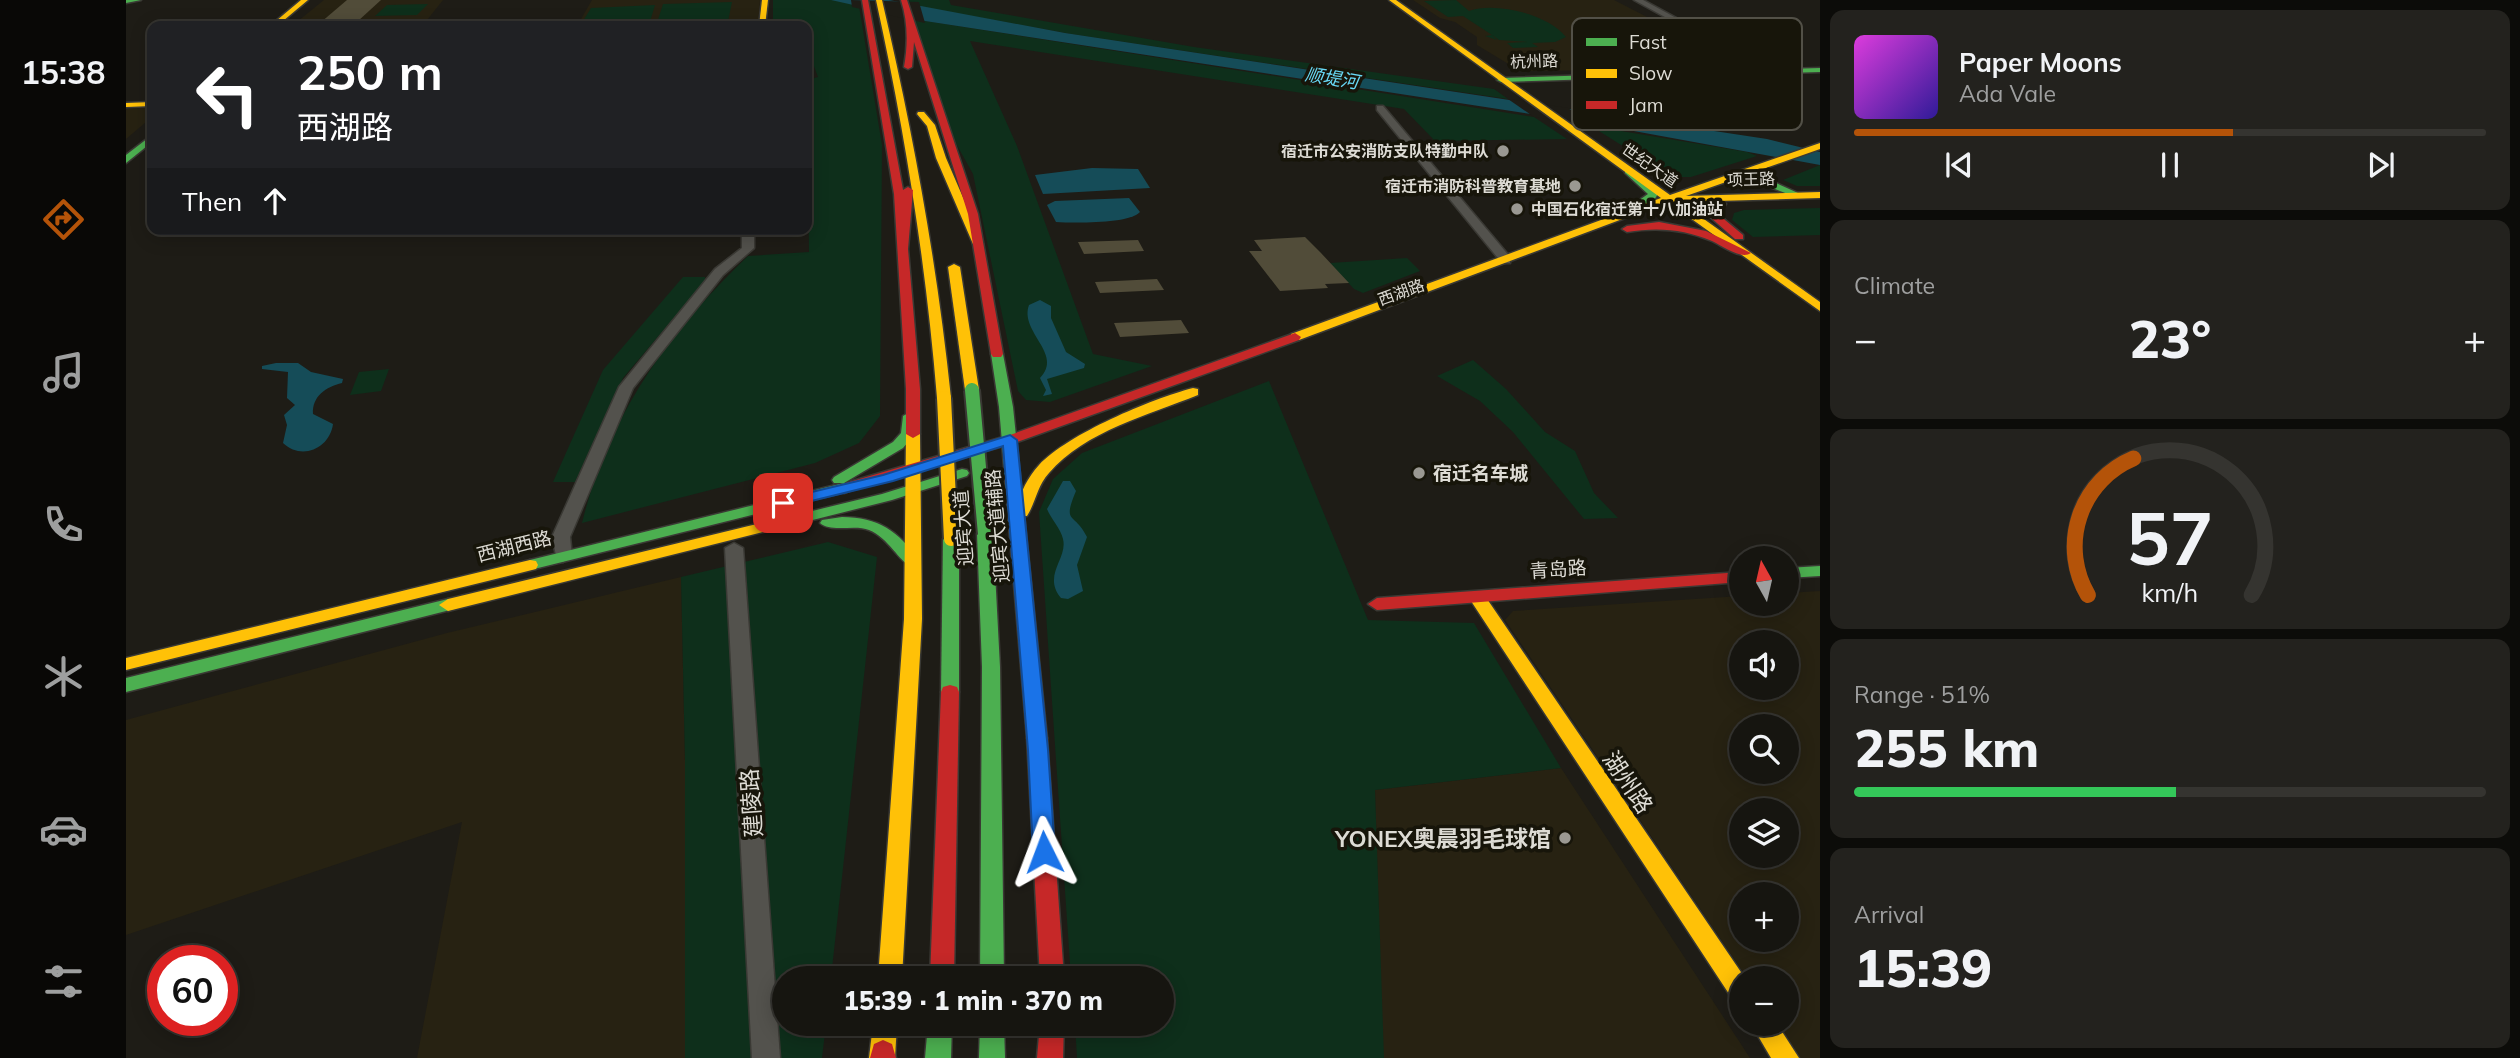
<!DOCTYPE html>
<meta charset="utf-8">
<style>
:root{--surface:#161510;--page:#23221e;--text:#f1f3f6;--muted:#9e9f9f;--line:#353430;--accent:#b45309}
body{margin:0;font-family:Mulish,"Noto Sans SC",sans-serif;background:var(--page);color:var(--text);height:100vh;display:flex;flex-direction:column;font-size:26px;white-space:nowrap}
*{box-sizing:border-box;margin:0}
p{font-size:23px;color:var(--muted)}
.icon{flex:none;width:38px;height:38px;fill:none;stroke:currentColor;stroke-width:2;stroke-linecap:round;stroke-linejoin:round}
.map{position:relative;flex:1;overflow:hidden}
.drawer{display:flex;flex-direction:column;gap:10px;padding:10px;background:#0c0c09;width:700px}
.drawer>*{flex:none}
.banner{position:absolute;left:21px;top:21px;width:665px;height:214px;border-radius:14px;box-shadow:0 4px 18px #0003,0 0 0 2px var(--line);background:#202124;color:#fff;overflow:hidden}
.needle{width:46px;rotate:352deg}
.fabs{position:absolute;left:1603px;top:546px;display:grid;gap:14px}
.fabs a{display:grid;place-items:center;width:70px;height:70px;border-radius:50%;background:var(--surface);box-shadow:0 4px 18px #0003,0 0 0 2px var(--line);font-size:35px}
.speed{position:absolute;left:21px;top:945px;display:flex;gap:14px;font-size:35px;font-weight:700;text-align:center}
.speed>*{display:grid;place-content:center;width:91px;height:91px;border-radius:50%;background:var(--surface);box-shadow:0 4px 18px #0003,0 0 0 2px var(--line);line-height:1}
.speed .limit{border:10px solid #d22;background:#fff;color:#111}
.pin{position:absolute;display:grid;place-items:center;width:60px;height:60px;color:#fff;margin:-30px;border-radius:14px;box-shadow:0 4px 10px #0006}
.me{position:absolute;width:77px;margin:-38px;rotate:357deg;stroke-linejoin:round;filter:drop-shadow(0 0 5px #0008)}
.turn{display:flex;align-items:center;gap:24px;height:147px;padding:0 35px;font-size:32px}
.turn .icon{width:91px;height:91px;stroke-width:2.5}
.turn b{display:block;font-size:49px;line-height:60px}
.then{display:flex;align-items:center;height:66px;padding:0 35px;background:#0003;gap:14px;font-size:26px}
.big{font-size:52px;font-weight:800;line-height:1.1}
.drawer .widget{flex:1;display:flex;flex-direction:column;justify-content:center;gap:10px;min-width:0;padding:0 24px;border-radius:14px;background:var(--page)}
.drawer .dial{align-items:center;gap:0}
.dial svg{height:182px;overflow:visible;fill:none;stroke:var(--line);stroke-width:7;stroke-linecap:round;text-anchor:middle}
.dial text{fill:var(--text);stroke:none}
.song{display:flex;align-items:center;gap:21px}
.cover{width:84px;height:84px;border-radius:10px;background:linear-gradient(135deg,hsl(300 70% 55%),hsl(250 70% 35%))}
.played{height:7px;border-radius:4px;background:linear-gradient(90deg,var(--accent) 60%,var(--line) 60%)}
.keys{display:flex;justify-content:space-around;direction:ltr}
.heat{display:flex;justify-content:space-between;align-items:center;font-size:38px;direction:ltr}
.charge{height:10px;border-radius:5px;background:linear-gradient(90deg,#34c759 51%,var(--line) 0)}
.trip{position:absolute;left:646px;top:966px;width:402px;height:70px;border-radius:35px;background:var(--surface);box-shadow:0 4px 18px #0003,0 0 0 2px var(--line);font-weight:800;line-height:70px;text-align:center}
main{display:flex;flex:1;min-height:0}
.tabs{display:flex;flex-direction:column;width:126px;justify-content:space-around;align-items:center;background:#090806;color:var(--muted)}
.tabs .icon{width:49px;height:49px}
.tabs .active{color:var(--accent)}
.tabs b{font-size:32px;color:var(--text)}
.map>svg:first-child{display:block}
.built{fill:#272212;fill-rule:evenodd}
.green{fill:#0e2f1b}
.water{fill:#154c58}
.pier{fill:#1e1c16}
.building{fill:#514c39}
.lines{fill:none;stroke-linecap:round;stroke-linejoin:round}
.street-casing{stroke:#3a3934;stroke-width:3}
.fast-casing{stroke:#3a3934;stroke-width:3}
.slow-casing{stroke:#3a3934;stroke-width:3}
.jam-casing{stroke:#3a3934;stroke-width:3}
.street{fill:#53524d;fill-rule:evenodd}
.fast{fill:#4caf50;fill-rule:evenodd}
.slow{fill:#ffc107;fill-rule:evenodd}
.jam{fill:#c62828;fill-rule:evenodd}
.fast-bridge-casing{stroke:#3a3934;stroke-width:18;stroke-linecap:butt}
.slow-bridge-casing{stroke:#3a3934;stroke-width:18;stroke-linecap:butt}
.fast-bridge{stroke:#4caf50;stroke-width:14}
.slow-bridge{stroke:#ffc107;stroke-width:14}
.route{fill:#1a73e8;stroke:#114b97;stroke-width:2}
.poi-dot{fill:#9a9892;stroke:#17150a;stroke-width:2.5}
.labels{text-anchor:middle;dominant-baseline:central;stroke-width:7;stroke-linejoin:round;paint-order:stroke}
.far-street-label{font-size:16px;fill:#dddbd4;stroke:#17150a}
.far-poi-label{font-size:16px;font-weight:bold;fill:#dddbd4;stroke:#17150a;text-anchor:end}
.far-water-label{font-size:18px;font-style:italic;fill:#68d8f5;stroke:#17150a}
.poi-label{font-size:19px;font-weight:bold;fill:#dddbd4;stroke:#17150a;text-anchor:start}
.street-label{font-size:19px;fill:#dddbd4;stroke:#17150a}
.near-street-label{font-size:23px;fill:#dddbd4;stroke:#17150a}
.near-poi-label{font-size:23px;font-weight:bold;fill:#dddbd4;stroke:#17150a;text-anchor:end}
.key{fill:#17150a;stroke:#525047;stroke-width:2}
.key-label{font-size:19px;fill:#dddbd4}
</style>
<main>
<nav class="tabs">
<b>15:38</b>
<svg class="icon active" aria-label="directions" viewBox="0 0 24 24"><path d="M12 3l9 9-9 9-9-9zM9 14v-3h6M13 9l2 2-2 2"/></svg>
<svg class="icon" aria-label="music" viewBox="0 0 24 24"><path d="M9 18V5l10-2v13"/><circle cx="6" cy="18" r="3"/><circle cx="16" cy="16" r="3"/></svg>
<svg class="icon" aria-label="phone" viewBox="0 0 24 24"><path d="M5 4h4l2 5-3 2q2 4 5 5l2-3 5 2v4C11 20 4 13 5 4z"/></svg>
<svg class="icon" aria-label="climate" viewBox="0 0 24 24"><path d="M12 3v18M4 7l16 10M4 17L20 7"/></svg>
<svg class="icon" aria-label="car" viewBox="0 0 24 24"><path d="M5 17H2v-5l4-1 3-4h7l3 4 3 1v5h-3M9 17h6M6 11h13"/><circle cx="7" cy="17" r="2"/><circle cx="17" cy="17" r="2"/></svg>
<svg class="icon" aria-label="filters" viewBox="0 0 24 24"><path d="M4 7h16M4 17h16"/><circle cx="9" cy="7" r="2"/><circle cx="15" cy="17" r="2"/></svg>
</nav>
<div class="map">
<svg width="1694" height="1058" viewBox="0 0 1694 1058">
<rect width="100%" height="100%" fill="#1e1c16"/>
<g class="built">
<path d="M198 0H317L297 25 166 26Z"/>
<path d="M466 0H634L632 26H451Z"/>
<path d="M1287 0H1488L1622 69 1394 71 1351 45V37L1329 22 1314 18Z"/>
<path d="M26 107V117L0 139V109Z"/>
<path d="M555 577 559 760V1058H291L336 822 0 935V720L321 633Z"/>
<path d="M1694 591V1058H1675L1652 1024H1661V978H1621L1379 620 1387 611 1615 596V604H1661V593ZM1615 642H1661V688H1615ZM1615 726H1661V772H1615ZM1615 810H1661V856H1615ZM1615 894H1661V940H1615Z"/>
<path d="M1435 768 1624 1058H1257L1249 790Z"/>
</g>
<g class="green">
<path d="M647 0H732L756 145 754 416 733 443 689 463 456 523C482 416 544 330 622 256L683 252 681 80 692 77 681 48V26H647Z"/>
<path d="M777 0H823L825 5 1068 47 1368 89 1382 99 945 34 779 4Z"/>
<path d="M1330 0 1343 11C1370 1 1423 15 1440 37L1429 42 1406 43 1412 47 1387 48 1381 43 1402 42 1373 40 1366 35 1371 40 1359 36 1366 35 1337 16 1322 17 1298 1Z"/>
<path d="M606 2 601 26H530L537 4Z"/>
<path d="M302 4 291 15 249 16 261 5Z"/>
<path d="M529 5 523 25 454 26 465 8Z"/>
<path d="M787 19 1408 117 1441 139 1309 141 1278 109 844 41 891 146 967 354 1026 366 924 402 900 400 892 391 847 174 813 113Z"/>
<path d="M1465 126 1621 152 1631 156 1565 177H1546Z"/>
<path d="M1694 165V186H1671L1657 180Z"/>
<path d="M1694 208V235L1627 237 1606 220 1608 213 1618 210Z"/>
<path d="M1281 258 1294 271 1237 293 1228 289 1204 263Z"/>
<path d="M557 277H579V281L497 378 449 482H427L477 370Z"/>
<path d="M1347 360 1380 389 1419 432 1449 451 1468 493 1492 518 1458 519 1387 432 1354 401 1311 376Z"/>
<path d="M263 369 255 391 224 395 233 372Z"/>
<path d="M1143 381 1242 620 1348 623 1435 768 1249 790 1258 1058H951L949 1024H1036V978H945L913 512 927 479 956 453Z"/>
<path d="M702 542 751 557 705 978H658V1024H700L696 1058H559V760L555 577Z"/>
</g>
<g class="water">
<path d="M705 0H763L939 33 1641 139 1694 152V165L1464 123 799 21Z"/>
<path d="M966 168 1012 169 1024 188 917 194 909 175Z"/>
<path d="M1003 198 1014 212C1003 224 948 223 930 222L921 205 929 201Z"/>
<path d="M914 300 925 306V318L940 352 959 364 958 368 921 379 926 394 917 396 920 390 914 378C938 354 893 332 903 305Z"/>
<path d="M150 363H172L185 372 217 379 216 383C200 387 186 396 187 414L207 424C204 448 176 461 157 443L161 425 158 415 169 405 161 398 162 372 136 369V366Z"/>
<path d="M937 481H944L950 491C936 525 948 511 961 537L951 565 957 591 942 599 935 598C916 575 942 559 937 539 935 529 925 519 921 509Z"/>
</g>
<g class="pier">
<path d="M725 0 793 2 799 23 726 7Z"/>
<path d="M1382 99 1442 108 1465 124 1408 117Z"/>
</g>
<g class="building">
<path d="M221 0H255L232 21 194 23Z"/>
<path d="M1179 237 1195 253 1223 283 1199 284 1202 288 1154 291 1123 251H1136L1128 240Z"/>
<path d="M1012 240 1018 251 958 254 952 242Z"/>
<path d="M1031 279 1038 290 974 293 969 282Z"/>
<path d="M1055 320 1063 333 994 337 988 323Z"/>
</g>
<g class="lines">
<g class="street-casing">
<g id="street">
<path d="M1508 0H1517L1648 71 1641 73Z"/>
<path d="M1251 106H1257L1384 257V263H1376L1251 110Z"/>
<path d="M616 229H628V248L597 275 507 388 444 537 446 556 437 562 431 560 426 537 493 387 589 269 616 248Z"/>
<path d="M608 543 617 548 654 1058H626L599 548Z"/>
</g>
</g>
<g class="fast-casing">
<g id="fast">
<path d="M0 0H15L0 3Z"/>
<path d="M1694 68V72L1375 82 1371 80 1375 78Z"/>
<path d="M26 135V142L0 163V155Z"/>
<path d="M1502 168 1532 194 1526 203 1506 213 1501 210 1502 208 1522 194 1499 173V169Z"/>
<path d="M1634 171 1650 183 1672 193 1667 196 1644 187 1629 174Z"/>
<path d="M871 350 877 354 887 407 921 738 918 743 911 745 904 743 901 738 873 407 865 354Z"/>
<path d="M784 412 791 416 789 434 777 448 718 483H708L706 480 708 477 767 442 775 433 777 416Z"/>
<path d="M836 469 841 470 843 473 841 476 766 500 647 530 639 525 641 522 756 494Z"/>
<path d="M718 483 726 488 723 491 404 570 396 565 404 560Z"/>
<path d="M716 517C752 517 773 531 793 561L785 566C774 563 762 537 743 530 729 524 705 533 694 523L696 520Z"/>
<path d="M859 529 867 534 874 667 878 978H854L856 667 851 534Z"/>
<path d="M825 534 833 539V692L831 697H817L815 692 817 539Z"/>
<path d="M1694 566V576L1661 578V568Z"/>
<path d="M322 599 331 605 328 609 0 692V678Z"/>
<path d="M802 1024H826L825 1058H799Z"/>
<path d="M854 1024H878L879 1058H853Z"/>
</g>
</g>
<g class="slow-casing">
<g id="slow">
<path d="M175 0H182L151 26H144Z"/>
<path d="M636 0H642L639 26H633Z"/>
<path d="M750 0H756C787 132 811 263 825 398L818 402 811 398C800 264 779 132 750 0Z"/>
<path d="M1263 0H1270L1544 195 1694 143V149L1560 196 1694 192V198L1554 202 1694 302V311L1542 202 1173 340H1165V334L1535 198Z"/>
<path d="M26 102V106L0 107V103Z"/>
<path d="M792 112H798L809 125 820 158 857 244 856 246 847 244 810 158 801 126 791 114Z"/>
<path d="M828 264 834 267 853 390 846 394 839 390 822 267Z"/>
<path d="M1067 388 1072 389V395C1023 415 959 431 923 473 911 486 910 502 901 516H891L888 513C894 495 900 479 913 465 942 434 1025 399 1067 388Z"/>
<path d="M787 430 794 434 796 619 776 978H752L778 619 780 434Z"/>
<path d="M647 520 655 525 653 528 322 611 313 605 322 599Z"/>
<path d="M404 560 410 561 412 565 410 569 0 670V658Z"/>
<path d="M1351 592 1357 593 1619 978H1615V1003L1607 1000 1345 601 1343 597 1345 593Z"/>
<path d="M747 1024H771L769 1058H743Z"/>
<path d="M1625 1024H1651L1673 1058H1645Z"/>
</g>
</g>
<g class="jam-casing">
<g id="jam">
<path d="M736 0H742L777 190 782 187 787 190 782 249 794 389V434L787 438 780 434V389L768 194Z"/>
<path d="M775 0H781L852 214 877 354 875 357H867L865 354 842 214 788 42 786 67 782 69 778 67C782 45 782 22 775 0Z"/>
<path d="M1591 202 1600 204 1593 215 1617 235V239H1609L1583 216V211Z"/>
<path d="M1533 222 1580 231 1625 253C1615 260 1597 246 1586 241 1558 229 1531 227 1501 232L1496 229 1501 226Z"/>
<path d="M1169 333 1175 337 1173 340 894 441 723 491 718 493 710 488 713 485 884 435Z"/>
<path d="M1615 572V582L1251 610 1242 604 1251 598Z"/>
<path d="M824 685 831 687 833 692 828 978H804L815 692 817 687Z"/>
<path d="M911 731 918 733 921 738 938 978H914L901 738 904 733Z"/>
<path d="M914 1024H938L937 1058H911Z"/>
<path d="M757 1040 766 1044 770 1058H744L748 1044Z"/>
</g>
</g>
<use href="#street" class="street"/>
<use href="#fast" class="fast"/>
<use href="#slow" class="slow"/>
<use href="#jam" class="jam"/>
<g class="fast-bridge-casing">
<path id="fast-bridge" d="M846 390 859 534"/>
</g>
<g class="slow-bridge-casing">
<path id="slow-bridge" d="M818 398 825 539"/>
</g>
<use href="#fast-bridge" class="fast-bridge"/>
<use href="#slow-bridge" class="slow-bridge"/>
</g>
<path class="route" d="M884 435 891 440 922 750 929 852 926 858 918 861 911 858 907 852 902 750 877 446 767 481 657 508 650 503 652 500 757 475Z"/>
<g class="poi-dot">
<circle cx="1377" cy="151" r="7"/>
<circle cx="1449" cy="186" r="7"/>
<circle cx="1391" cy="209" r="7"/>
<circle cx="1293" cy="473" r="7"/>
<circle cx="1439" cy="838" r="7"/>
</g>
<g class="labels">
<g class="far-street-label">
<text transform="translate(1408 61) rotate(-2)">杭州路</text>
<text transform="translate(1524 165) rotate(35)">世纪大道</text>
<text transform="translate(1625 179) rotate(-2)">项王路</text>
<text transform="translate(1275 292) rotate(-20)">西湖路</text>
</g>
<g class="far-poi-label">
<text x="1363" y="151">宿迁市公安消防支队特勤中队</text>
<text x="1435" y="186">宿迁市消防科普教育基地</text>
<text x="1405" y="209" text-anchor="start">中国石化宿迁第十八加油站</text>
</g>
<g class="far-water-label">
<text transform="translate(1206 78) rotate(9)">顺堤河</text>
</g>
<g class="poi-label">
<text x="1307" y="473">宿迁名车城</text>
</g>
<g class="street-label">
<text transform="translate(871 526) rotate(-95)">迎宾大道辅路</text>
<text transform="translate(837 528) rotate(-94)">迎宾大道</text>
<text transform="translate(388 546) rotate(-14)">西湖西路</text>
<text transform="translate(1432 569) rotate(-4)">青岛路</text>
</g>
<g class="near-street-label">
<text transform="translate(1502 782) rotate(56)">湖州路</text>
<text transform="translate(625 803) rotate(-94)">建陵路</text>
</g>
<g class="near-poi-label">
<text x="1425" y="838">YONEX奥晨羽毛球馆</text>
</g>
</g>
<rect x="1446" y="18" width="230" height="112" rx="10" class="key"/>
<rect x="1460" y="38" width="31" height="8" fill="#4caf50"/>
<rect x="1460" y="69" width="31" height="9" fill="#ffc107"/>
<rect x="1460" y="101" width="31" height="8" fill="#c62828"/>
<g class="key-label">
<text x="1503" y="49">Fast</text>
<text x="1503" y="80">Slow</text>
<text x="1503" y="112">Jam</text>
</g>
</svg>
<div class="fabs">
<a><svg class="needle" viewBox="-14 -14 28 28"><path d="M0-13l5 13h-10z" fill="#e53935"/><path d="M0 13l5-13h-10z" fill="#9e9f9f"/></svg></a>
<a><svg class="icon" aria-label="sound" viewBox="0 0 24 24"><path d="M4 9h4l5-4v14l-5-4H4zM17 9q2 3 0 6"/></svg></a>
<a><svg class="icon" aria-label="search" viewBox="0 0 24 24"><circle cx="10" cy="10" r="6"/><path d="M15 15l6 6"/></svg></a>
<a><svg class="icon" aria-label="layers" viewBox="0 0 24 24"><path d="M12 4l9 5-9 5-9-5zM3 14l9 5 9-5"/></svg></a>
<a>+</a>
<a>−</a>
</div>
<div class="speed"><div class="limit">60</div></div>
<div class="pin" style="left:657px;top:503px;background:#d93025"><svg class="icon" aria-label="arrive" viewBox="0 0 24 24"><path d="M6 21V4h12l-3 4 3 4H6"/></svg></div>
<svg class="me" style="left:918px;top:852px" viewBox="-20 -20 40 40"><path d="M0-17L14 15 0 8-14 15z" fill="#1a73e8" stroke="#fff" stroke-width="4"/></svg>
<div class="trip">15:39 · 1 min · 370 m</div>
<div class="banner">
<div class="turn"><svg class="icon" aria-label="left" viewBox="0 0 24 24"><path d="M17 20v-9H6M10 6l-5 5 5 5"/></svg><div><b>250 m</b>西湖路</div></div>
<div class="then">Then<svg class="icon" aria-label="ahead" viewBox="0 0 24 24"><path d="M12 20V5M6 11l6-6 6 6"/></svg></div>
</div>
</div>
<section class="drawer">
<div class="widget">
<div class="song"><i class="cover"></i><div><b>Paper Moons</b><p>Ada Vale</p></div></div>
<div class="played"></div>
<div class="keys"><svg class="icon" aria-label="previous" viewBox="0 0 24 24"><path d="M18 5L8 12l10 7zM5 5v14"/></svg><svg class="icon" aria-label="pause" viewBox="0 0 24 24"><path d="M8 5v14M16 5v14"/></svg><svg class="icon" aria-label="next" viewBox="0 0 24 24"><path d="M6 5l10 7-10 7zM19 5v14"/></svg></div>
</div>
<div class="widget"><p>Climate</p>
<div class="heat"><a>−</a><b class="big">23°</b><a>+</a></div>
</div>
<div class="widget dial"><svg viewBox="0 0 100 80">
<path d="M14 69A42 42 0 1 1 86 69"/>
<path d="M14 69A42 42 0 0 1 34 9" stroke="#b45309"/>
<text x="50" y="56" font-size="32" font-weight="700">57</text>
<text x="50" y="72" font-size="11">km/h</text>
</svg></div>
<div class="widget"><p>Range · 51%</p><b class="big">255 km</b><div class="charge"></div></div>
<div class="widget"><p>Arrival</p><b class="big">15:39</b></div>
</section>
</main>
